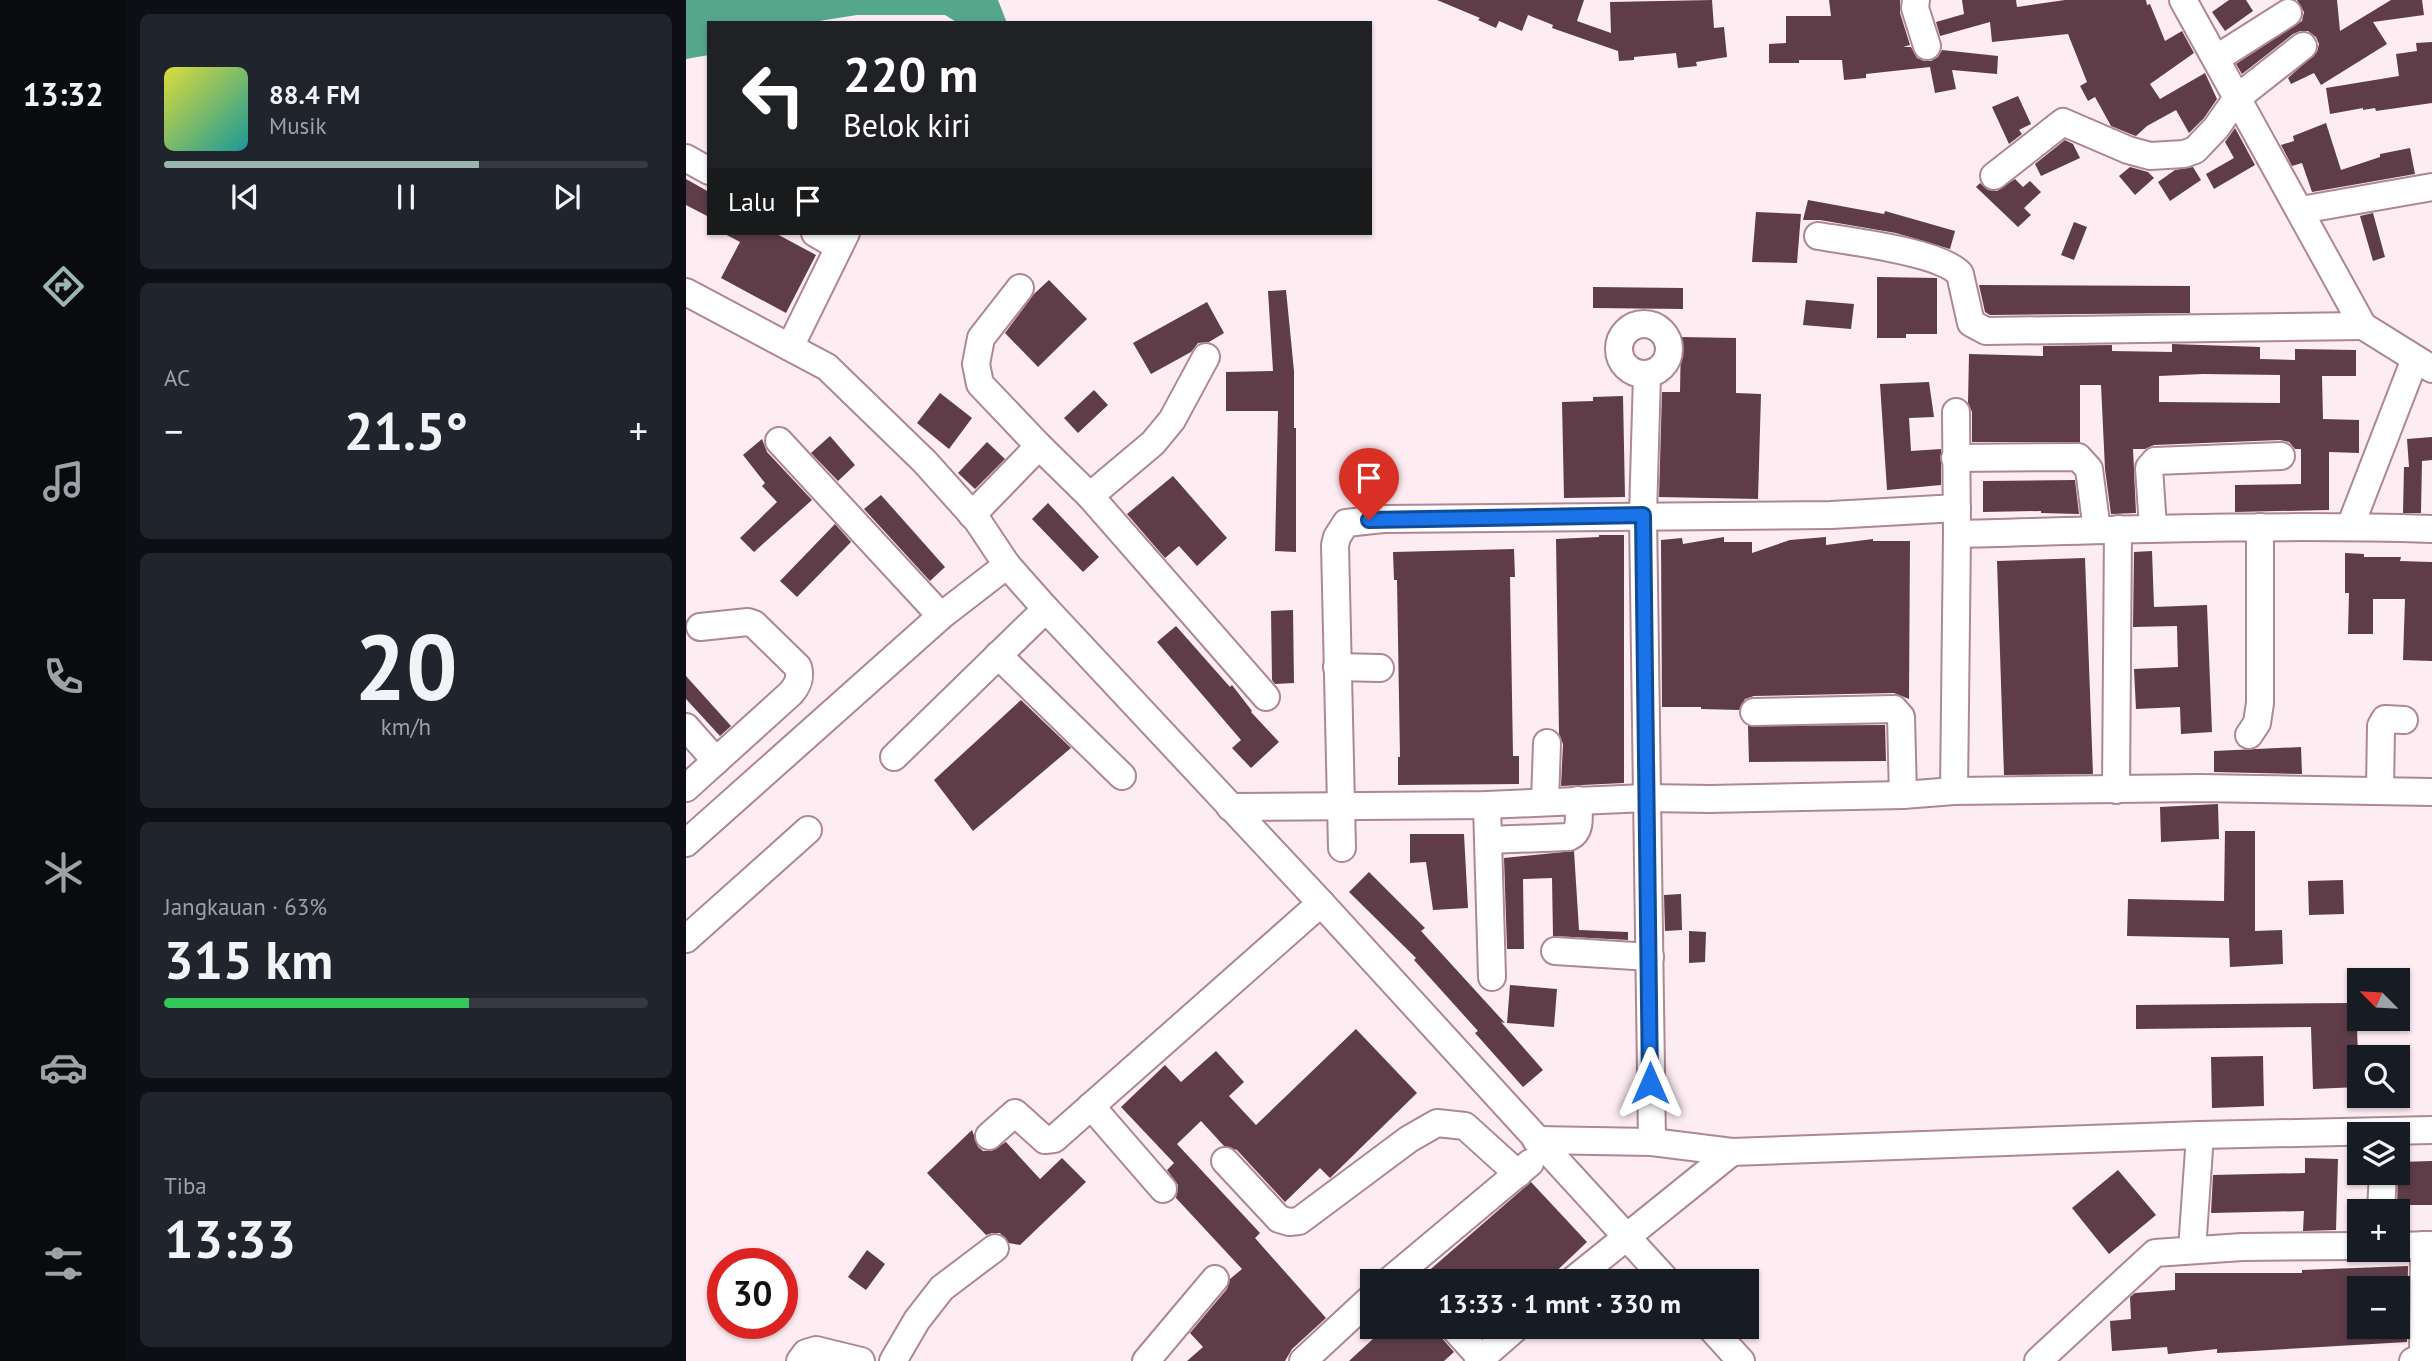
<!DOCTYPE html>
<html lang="id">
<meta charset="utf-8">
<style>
:root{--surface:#171b24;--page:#20242c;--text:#f1f3f6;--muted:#9ea1a6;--line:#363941;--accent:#9ab7af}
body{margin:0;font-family:"PT Sans",sans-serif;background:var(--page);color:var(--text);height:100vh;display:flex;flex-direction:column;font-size:26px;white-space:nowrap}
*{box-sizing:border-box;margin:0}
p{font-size:23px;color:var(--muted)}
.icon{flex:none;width:38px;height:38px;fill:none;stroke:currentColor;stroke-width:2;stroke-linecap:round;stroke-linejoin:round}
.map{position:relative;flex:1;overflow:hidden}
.panel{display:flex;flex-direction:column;gap:14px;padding:14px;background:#0d0f14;width:560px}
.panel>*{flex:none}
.top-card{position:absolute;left:21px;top:21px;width:665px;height:214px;border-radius:0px;box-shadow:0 2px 5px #0004;background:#202124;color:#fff;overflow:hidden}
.needle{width:46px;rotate:294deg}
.buttons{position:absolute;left:1661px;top:968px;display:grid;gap:14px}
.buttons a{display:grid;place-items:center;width:63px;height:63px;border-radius:0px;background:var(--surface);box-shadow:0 2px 5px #0004;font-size:35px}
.speed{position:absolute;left:21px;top:1248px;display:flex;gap:14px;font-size:35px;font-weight:700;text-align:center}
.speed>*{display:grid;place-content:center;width:91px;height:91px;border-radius:50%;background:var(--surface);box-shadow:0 2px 5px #0004;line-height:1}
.speed .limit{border:10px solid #d22;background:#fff;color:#111}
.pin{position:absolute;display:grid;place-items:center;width:60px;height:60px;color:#fff;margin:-72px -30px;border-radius:50% 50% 50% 0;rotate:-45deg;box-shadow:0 0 7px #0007}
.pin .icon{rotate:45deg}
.me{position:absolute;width:77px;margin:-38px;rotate:0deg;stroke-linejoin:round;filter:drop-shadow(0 0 5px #0008)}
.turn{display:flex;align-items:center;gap:24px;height:147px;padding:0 21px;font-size:32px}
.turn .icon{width:91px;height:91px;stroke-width:2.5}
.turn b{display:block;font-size:49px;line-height:60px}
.then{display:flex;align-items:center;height:66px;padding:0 21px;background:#0003;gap:14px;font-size:26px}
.big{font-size:52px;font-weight:800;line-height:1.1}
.panel .card{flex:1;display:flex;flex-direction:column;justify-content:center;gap:10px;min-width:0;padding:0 24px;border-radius:10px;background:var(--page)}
.panel .dial{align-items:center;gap:0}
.dial b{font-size:91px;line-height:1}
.song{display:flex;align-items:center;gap:21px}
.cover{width:84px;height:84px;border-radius:10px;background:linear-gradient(135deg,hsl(60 70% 55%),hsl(180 70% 35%))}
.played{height:7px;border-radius:4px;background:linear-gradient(90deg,var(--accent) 65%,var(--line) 65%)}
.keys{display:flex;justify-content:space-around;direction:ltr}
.heat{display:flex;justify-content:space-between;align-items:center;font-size:38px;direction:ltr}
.charge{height:10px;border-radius:5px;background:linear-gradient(90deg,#34c759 63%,var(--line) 0)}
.trip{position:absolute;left:674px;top:1269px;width:399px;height:70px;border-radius:0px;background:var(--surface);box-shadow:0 2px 5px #0004;font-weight:800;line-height:70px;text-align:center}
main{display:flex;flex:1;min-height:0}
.tab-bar{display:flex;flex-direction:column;width:126px;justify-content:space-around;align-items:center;background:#090b0e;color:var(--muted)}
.tab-bar .icon{width:49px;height:49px}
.tab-bar .on{color:var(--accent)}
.tab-bar b{font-size:32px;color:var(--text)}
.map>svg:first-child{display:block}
.water{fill:#55a78c}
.building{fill:#5e3d48;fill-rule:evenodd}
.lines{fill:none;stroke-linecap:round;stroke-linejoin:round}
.minor-casing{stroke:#ad8793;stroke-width:30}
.minor{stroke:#fff;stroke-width:26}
.route-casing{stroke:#114b97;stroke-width:18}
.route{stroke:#1a73e8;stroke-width:12}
</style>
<main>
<nav class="tab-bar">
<b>13:32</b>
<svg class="icon on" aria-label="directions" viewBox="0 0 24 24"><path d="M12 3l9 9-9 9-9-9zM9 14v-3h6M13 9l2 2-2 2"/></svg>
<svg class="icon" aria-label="music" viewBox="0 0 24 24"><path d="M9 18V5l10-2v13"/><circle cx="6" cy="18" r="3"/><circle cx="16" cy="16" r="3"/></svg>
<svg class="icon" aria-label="phone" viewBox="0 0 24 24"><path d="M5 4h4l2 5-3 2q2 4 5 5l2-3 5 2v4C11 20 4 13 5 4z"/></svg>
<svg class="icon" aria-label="climate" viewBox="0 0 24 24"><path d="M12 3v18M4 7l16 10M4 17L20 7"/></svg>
<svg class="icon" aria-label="car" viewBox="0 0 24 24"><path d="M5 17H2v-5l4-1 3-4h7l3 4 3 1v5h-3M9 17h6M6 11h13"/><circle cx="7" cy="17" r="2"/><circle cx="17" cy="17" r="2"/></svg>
<svg class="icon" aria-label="filters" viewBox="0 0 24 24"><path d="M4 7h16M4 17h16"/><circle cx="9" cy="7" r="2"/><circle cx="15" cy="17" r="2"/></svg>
</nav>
<section class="panel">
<div class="card">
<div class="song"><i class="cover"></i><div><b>88.4 FM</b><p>Musik</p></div></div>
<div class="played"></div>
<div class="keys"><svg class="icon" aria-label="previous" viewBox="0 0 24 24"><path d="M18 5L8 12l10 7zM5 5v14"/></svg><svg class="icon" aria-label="pause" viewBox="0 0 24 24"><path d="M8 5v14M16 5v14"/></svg><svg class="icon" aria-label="next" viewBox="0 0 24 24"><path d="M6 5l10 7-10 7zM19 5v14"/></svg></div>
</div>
<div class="card"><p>AC</p>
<div class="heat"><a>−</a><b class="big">21.5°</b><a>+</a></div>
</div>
<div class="card dial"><b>20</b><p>km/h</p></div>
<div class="card"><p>Jangkauan · 63%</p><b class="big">315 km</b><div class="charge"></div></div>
<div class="card"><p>Tiba</p><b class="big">13:33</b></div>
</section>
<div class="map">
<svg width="1746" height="1361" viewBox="0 0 1746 1361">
<rect width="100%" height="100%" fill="#fdecf1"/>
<path class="water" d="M0 0H312L321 23H272L259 15H171L120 23H23V55L0 59Z"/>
<g class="building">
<path d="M751 0H898L891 21 925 33 924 2 1026 0 1028 28 1038 27 1041 57 1010 62 1011 66 992 68 990 53 948 57V60L933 61 932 51 866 28 867 25 842 15 836 31 813 21 810 28 792 20 794 18Z"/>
<path d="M1143 0H1214V13L1224 45 1217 47H1225L1231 58 1238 61H1245L1252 57 1256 50 1312 56 1311 74 1266 70 1270 89 1249 93 1244 67 1180 74V78L1158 80 1156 60H1113V63H1083V44L1100 43V16H1145Z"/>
<path d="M1276 0H1330L1331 7 1379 0H1460L1461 5 1464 4 1479 41 1496 31 1508 53 1464 84 1474 99 1519 73 1531 99 1518 118 1503 133 1490 110 1461 126 1450 136 1447 135 1425 126 1409 97 1402 101 1394 86 1401 82 1382 34 1306 42 1304 22 1254 36 1250 22 1278 14Z"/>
<path d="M1543 0H1560L1567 11 1539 31 1526 12Z"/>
<path d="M1611 0H1651L1654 31 1705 0H1736L1738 15 1687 22 1701 44 1635 85 1628 73 1605 84 1602 78 1631 52 1633 44 1630 37 1622 31H1614L1607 34 1556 74 1550 64 1616 21 1618 12Z"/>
<path d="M1746 42V103L1690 111 1689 108 1677 110V108L1644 114 1640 88 1713 76 1710 54 1731 51 1730 43Z"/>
<path d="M1332 96 1345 124 1333 130 1336 134 1323 144 1306 107Z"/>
<path d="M1640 123 1655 170 1694 157V154L1724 148 1729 174 1626 192 1616 163 1606 166 1595 145 1608 141 1607 136Z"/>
<path d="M1549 128 1569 165 1528 189 1520 174 1548 158 1539 142Z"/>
<path d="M1379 140 1387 144 1394 158 1355 176 1349 164Z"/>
<path d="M1444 167 1462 172 1468 178 1449 195 1433 176Z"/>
<path d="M1507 167 1515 180 1484 201 1472 182 1489 170Z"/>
<path d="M0 179 23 192V217L0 205Z"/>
<path d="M1329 179 1337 187 1344 181 1355 192 1338 208 1345 215 1332 227 1290 187 1294 183 1302 190 1311 191Z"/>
<path d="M1122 200 1198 214 1199 211 1269 231 1264 249 1210 233 1134 220H1117Z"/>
<path d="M1070 212 1115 214 1111 263 1066 262Z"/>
<path d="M1687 213 1699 257 1687 261 1674 216Z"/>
<path d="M1388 222 1401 227 1388 260 1375 255Z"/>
<path d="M37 233H89L130 255 100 313 35 278 54 242Z"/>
<path d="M1191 277 1251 278V334H1220V338H1191Z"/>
<path d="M363 280 401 319 352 367 319 333 348 294Z"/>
<path d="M1293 285 1504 286V313L1304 315 1299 312Z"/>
<path d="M907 287 997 288V309L907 308Z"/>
<path d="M600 290 608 371V428H610V552L589 551 592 411H540V372L587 371 582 291Z"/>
<path d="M1120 300 1168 304 1165 329 1117 325Z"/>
<path d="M521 302 538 333 523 342 512 343 505 352 465 374 447 343Z"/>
<path d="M995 337 1050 338V393L1075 394 1072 499 973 497 976 392H994Z"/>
<path d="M1486 344 1574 347V359L1609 360V349L1670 350V376H1636L1637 419 1673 420V453L1643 452V510L1549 512V485L1615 484V449H1609L1603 442 1594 440 1468 445 1459 449H1447L1450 513 1425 514 1419 469 1415 385H1394V442H1286V412L1282 403 1283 354 1357 356V346L1426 345V351L1486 352ZM1517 374 1594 375V403L1473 402V376Z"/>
<path d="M1243 382 1248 417 1223 418 1225 451 1255 449V485L1201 490 1194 384Z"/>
<path d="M408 390 422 405 392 433 378 418Z"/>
<path d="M254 393 286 418 263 449 231 423Z"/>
<path d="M937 396 939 497 878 498 876 402 907 401V397Z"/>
<path d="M144 436 169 465 152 481 125 453Z"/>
<path d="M1746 437V460L1736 461 1735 513H1717L1718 467H1723L1721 439Z"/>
<path d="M76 439 81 452 126 500 68 552 54 538 91 502 76 486 79 483 57 455Z"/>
<path d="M301 442 319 459 289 489 272 473Z"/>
<path d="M487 476 541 538 511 566 493 546 479 558 441 514Z"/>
<path d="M1389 480 1393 514 1355 513V511L1297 512V481Z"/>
<path d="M195 495 259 567 244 581 178 509Z"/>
<path d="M362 503 413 557 397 572 346 519Z"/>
<path d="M149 524 165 542 111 597 94 581Z"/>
<path d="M913 535H938V783L875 786 877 744 873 734 870 539 913 537Z"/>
<path d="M1038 537V542H1066V553L1104 540 1140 537V545L1187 539V541H1224L1223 699 1208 693 1068 696 1059 699 1053 710 1015 709V707H976L975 540 996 538 997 544Z"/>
<path d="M828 549 829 577H824L827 756H833V784L712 785V757H714L711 580H708L707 552Z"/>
<path d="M1466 551 1468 607 1521 605 1526 732 1495 734 1494 707 1450 709 1448 669 1492 667 1491 626 1447 627 1448 552Z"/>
<path d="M1659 553 1678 554V557H1715L1714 561 1746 562V661L1717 660 1719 599H1687V634H1662L1663 593H1659Z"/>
<path d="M1399 558 1407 774 1318 775 1311 561Z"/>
<path d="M607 610 608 683 589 684 586 680 585 611Z"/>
<path d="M490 626 544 687 546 685 566 711 565 712 593 742 565 768 546 748 555 740 471 642Z"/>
<path d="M0 676 45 726 34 736 0 699Z"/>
<path d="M335 700 385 748 287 831 248 780Z"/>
<path d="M1199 725 1200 761 1063 762 1062 726Z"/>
<path d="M1615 747 1616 774 1528 772V751Z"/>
<path d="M1532 804 1533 839 1475 842 1474 807Z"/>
<path d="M1539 831H1569V931L1596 930 1597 964 1544 967 1543 938 1441 936 1442 899 1538 901Z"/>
<path d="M724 834H778L782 908 747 910 740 862 724 863Z"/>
<path d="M888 851 893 930 942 932V940L867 936 866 878 837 879 838 949H821L818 858Z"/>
<path d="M683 872 739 928 735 931 819 1023 815 1022 857 1070 837 1087 789 1033 792 1031 728 960 730 958 663 892Z"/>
<path d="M1657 880 1658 914 1623 915 1622 881Z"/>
<path d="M995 894 996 930 979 931 978 895Z"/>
<path d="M1003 931 1020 932 1019 962 1003 963Z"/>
<path d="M824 985 871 989 868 1027 821 1023Z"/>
<path d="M1666 1003V1027H1671L1673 1087 1627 1089 1625 1027 1450 1029V1005Z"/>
<path d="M670 1029 731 1093 644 1178 634 1168 599 1202 551 1150 538 1146 515 1121 491 1144 574 1233 569 1238 640 1318 606 1349 599 1361H501L517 1347 504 1333 541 1289 544 1279 556 1269 490 1198 492 1185 481 1170 488 1163 435 1107 479 1065 495 1082 530 1051 558 1082 543 1096 570 1125Z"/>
<path d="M1577 1056 1578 1106 1526 1108 1525 1057Z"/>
<path d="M286 1130 292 1147 297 1151H305L320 1142 354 1179 376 1158 400 1182 334 1245 323 1243 314 1233H306L300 1235 241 1173Z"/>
<path d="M1619 1158 1652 1159 1650 1230 1617 1231 1618 1211 1525 1213 1527 1175 1619 1173Z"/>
<path d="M1746 1161V1205H1720V1211H1711L1712 1162Z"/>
<path d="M1432 1170 1470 1215 1423 1254 1386 1208Z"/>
<path d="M845 1182 901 1242 860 1281H731Z"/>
<path d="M181 1250 199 1264 180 1290 162 1277Z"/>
<path d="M1722 1266 1721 1342 1531 1353V1349L1482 1354 1481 1347 1426 1351 1424 1321 1445 1319 1444 1297 1449 1293 1489 1290V1273H1616V1270ZM1673 1288H1712V1326H1673Z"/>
<path d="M701 1326H751L754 1336 768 1352 758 1361H663Z"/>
<path d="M788 1326H808L796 1336Z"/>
</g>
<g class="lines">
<g class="minor-casing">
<g id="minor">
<path d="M1230 0 1229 8 1241 46"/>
<path d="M1497 0 1677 326 1746 369"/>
<path d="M1531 58 1602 13"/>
<path d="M0 158 23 171"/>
<path d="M1308 176 1377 122 1442 150 1464 156 1498 154 1509 150 1530 128 1551 98 1617 46"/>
<path d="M1615 210 1746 187"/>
<path d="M129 233 153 247"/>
<path d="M1132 236C1163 241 1255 252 1274 274L1285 323 1300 331 1677 326"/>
<path d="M334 288 295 338 290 364 294 384 353 446"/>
<path d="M0 292 141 367 239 462 291 520 321 565 360 609 635 903 981 1281"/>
<circle cx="958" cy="349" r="25"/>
<path d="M104 347 160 233"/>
<path d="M961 375 957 515 966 1142"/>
<path d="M93 441 255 616"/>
<path d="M1269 458 1392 457 1403 469 1411 530"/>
<path d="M404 496 467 443 486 420 520 357"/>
<path d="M286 515 353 446 404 496 580 697"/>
<path d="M1467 527 1463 468 1469 461 1595 456"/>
<path d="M1664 527 1729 359"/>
<path d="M1271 534C1430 530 1587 524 1746 529"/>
<path d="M312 655 436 776"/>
<path d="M651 667 694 668"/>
<path d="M1068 712 1208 709 1215 717 1217 795"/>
<path d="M0 727 30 761"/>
<path d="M1563 735 1571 723 1574 703V527"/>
<path d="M208 757 360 609"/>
<path d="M0 788 105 693C112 685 115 678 112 667L68 624 62 622 14 627"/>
<path d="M1430 790 1432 529"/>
<path d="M1694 790 1695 726 1699 719 1718 720"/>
<path d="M1268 791 1271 534 1270 412"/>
<path d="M859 802 861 743"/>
<path d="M801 805 806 977"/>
<path d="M544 807 801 805 960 798 1024 799 1217 795 1268 791 1514 788 1746 792"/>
<path d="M802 840 883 837C897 831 892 813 892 800"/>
<path d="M0 843 255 616 321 565"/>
<path d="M656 848 649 545 651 537 660 523 697 519 1145 515 1271 508"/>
<path d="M0 939 122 830"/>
<path d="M869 951 964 957"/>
<path d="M405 1106 477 1189"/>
<path d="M303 1136 329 1113 359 1140 368 1139 635 903"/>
<path d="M850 1140 966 1142 1046 1152 1514 1135 1746 1130"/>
<path d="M539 1161 593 1219 603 1222 613 1221 723 1139 751 1123 779 1126 832 1174"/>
<path d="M1695 1211 1697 1172"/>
<path d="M1712 1246 1746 1245"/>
<path d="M1506 1250 1514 1135"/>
<path d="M703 1281 844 1163"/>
<path d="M886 1281 1046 1152"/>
<path d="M766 1326 795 1358"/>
<path d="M1023 1326 1055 1361"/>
<path d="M114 1361 120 1353 130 1350 175 1361"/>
<path d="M207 1361 231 1320 256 1288 309 1248"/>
<path d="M460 1361 529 1279"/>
<path d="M617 1361 686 1297"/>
<path d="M792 1361 832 1326"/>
<path d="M1352 1361 1469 1253 1556 1247 1673 1246"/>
<path d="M1727 1361H1737L1738 1245"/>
</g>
</g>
<use href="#minor" class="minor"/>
</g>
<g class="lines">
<g class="route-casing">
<path id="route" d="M683 520 957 515 964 1083"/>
</g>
<use href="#route" class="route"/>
</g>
</svg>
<div class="buttons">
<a><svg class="needle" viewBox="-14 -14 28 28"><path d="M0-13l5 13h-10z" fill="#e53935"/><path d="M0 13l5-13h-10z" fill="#9ea1a6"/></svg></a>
<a><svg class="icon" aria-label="search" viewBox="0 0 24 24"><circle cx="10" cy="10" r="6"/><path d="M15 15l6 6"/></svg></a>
<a><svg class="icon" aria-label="layers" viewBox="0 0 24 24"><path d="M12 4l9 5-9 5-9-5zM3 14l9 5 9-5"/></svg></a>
<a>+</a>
<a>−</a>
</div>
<div class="speed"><div class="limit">30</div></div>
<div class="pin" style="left:683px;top:520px;background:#d93025"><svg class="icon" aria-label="arrive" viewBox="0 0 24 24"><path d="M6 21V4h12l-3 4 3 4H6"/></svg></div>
<svg class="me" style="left:964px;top:1083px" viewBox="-20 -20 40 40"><path d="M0-17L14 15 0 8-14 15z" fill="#1a73e8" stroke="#fff" stroke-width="4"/></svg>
<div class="trip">13:33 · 1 mnt · 330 m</div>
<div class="top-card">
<div class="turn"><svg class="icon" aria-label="left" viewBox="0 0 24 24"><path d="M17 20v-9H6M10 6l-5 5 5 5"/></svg><div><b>220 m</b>Belok kiri</div></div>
<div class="then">Lalu<svg class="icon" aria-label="arrive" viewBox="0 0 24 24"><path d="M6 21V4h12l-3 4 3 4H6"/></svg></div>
</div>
</div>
</main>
